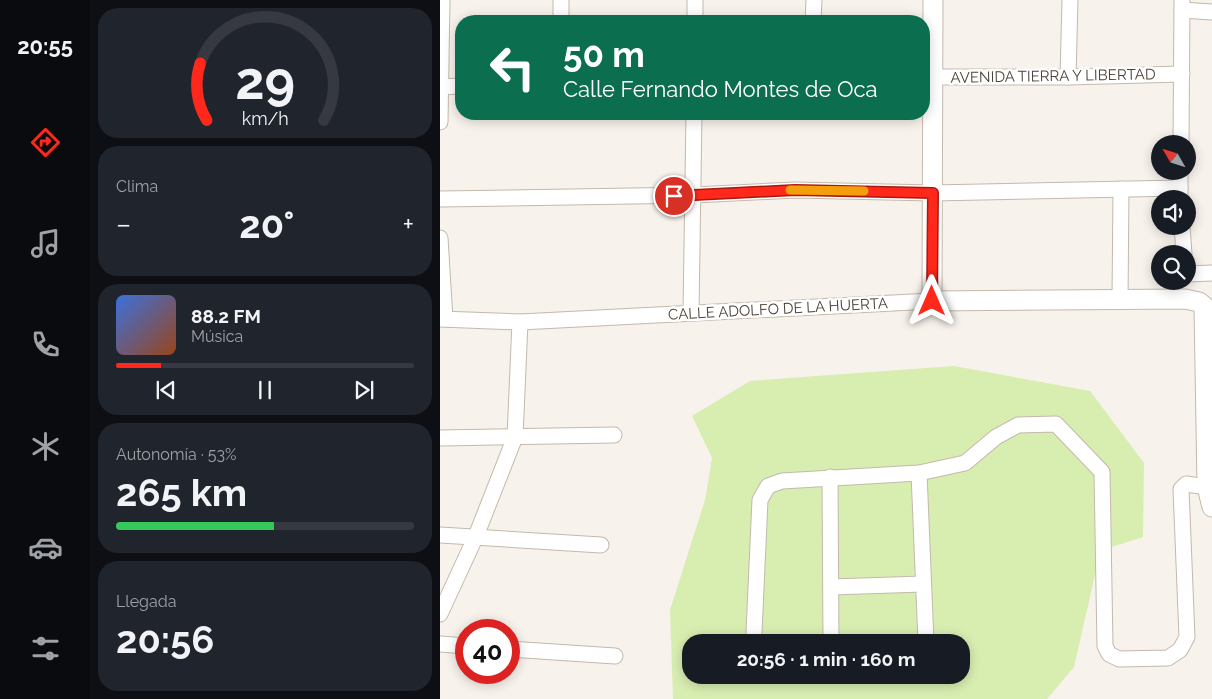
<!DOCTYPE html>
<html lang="es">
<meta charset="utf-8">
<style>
:root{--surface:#171b24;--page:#20242c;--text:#f1f3f6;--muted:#9ea1a6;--line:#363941;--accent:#ff281a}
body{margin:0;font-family:Raleway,sans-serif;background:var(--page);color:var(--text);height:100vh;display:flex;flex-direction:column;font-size:19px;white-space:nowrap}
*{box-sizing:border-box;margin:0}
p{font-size:16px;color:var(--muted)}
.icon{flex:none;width:28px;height:28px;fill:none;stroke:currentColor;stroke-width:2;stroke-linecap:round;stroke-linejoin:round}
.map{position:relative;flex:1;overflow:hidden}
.details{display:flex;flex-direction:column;gap:8px;padding:8px;background:#0d0f14;width:350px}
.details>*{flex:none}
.hud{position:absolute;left:15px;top:15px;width:475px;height:105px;border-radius:20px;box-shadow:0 2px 12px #0003;background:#0b6e4f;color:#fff;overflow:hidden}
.needle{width:32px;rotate:309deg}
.buttons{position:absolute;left:711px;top:135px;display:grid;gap:10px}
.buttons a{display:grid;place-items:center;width:45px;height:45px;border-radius:50%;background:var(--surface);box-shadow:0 2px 12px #0003;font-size:25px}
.speed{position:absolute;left:15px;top:619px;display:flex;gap:10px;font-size:25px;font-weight:700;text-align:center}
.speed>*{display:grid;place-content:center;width:65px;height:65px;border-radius:50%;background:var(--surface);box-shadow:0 2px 12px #0003;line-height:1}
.speed .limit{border:8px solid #d22;background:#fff;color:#111}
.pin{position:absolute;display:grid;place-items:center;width:42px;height:42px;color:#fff;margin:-21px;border:2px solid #fff;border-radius:50%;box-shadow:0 1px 5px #0007}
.me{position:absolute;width:55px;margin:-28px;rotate:0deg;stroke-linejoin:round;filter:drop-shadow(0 0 4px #0008)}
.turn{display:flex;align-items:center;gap:18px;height:105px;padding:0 25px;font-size:22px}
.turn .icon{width:65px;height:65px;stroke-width:2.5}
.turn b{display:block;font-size:35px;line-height:42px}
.big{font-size:38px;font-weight:700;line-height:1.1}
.details .widget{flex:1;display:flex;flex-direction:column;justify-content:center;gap:8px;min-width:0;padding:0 18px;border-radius:20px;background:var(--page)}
.details .dial{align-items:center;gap:0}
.dial svg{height:130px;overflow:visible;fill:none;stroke:var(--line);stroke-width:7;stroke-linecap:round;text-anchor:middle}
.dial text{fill:var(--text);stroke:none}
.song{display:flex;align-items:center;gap:15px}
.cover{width:60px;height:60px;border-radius:8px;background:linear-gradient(135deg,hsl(220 70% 55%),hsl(20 70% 35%))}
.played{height:5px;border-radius:2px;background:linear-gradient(90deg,var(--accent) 15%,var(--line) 15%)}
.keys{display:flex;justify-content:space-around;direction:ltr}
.heat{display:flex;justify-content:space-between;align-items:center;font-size:28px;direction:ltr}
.charge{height:8px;border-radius:4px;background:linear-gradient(90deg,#34c759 53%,var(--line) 0)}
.trip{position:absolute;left:242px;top:634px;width:288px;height:50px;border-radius:20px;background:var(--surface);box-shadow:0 2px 12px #0003;font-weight:700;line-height:50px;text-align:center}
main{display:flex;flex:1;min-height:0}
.tabs{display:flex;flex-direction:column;width:90px;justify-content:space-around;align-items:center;background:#090b0e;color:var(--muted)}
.tabs .icon{width:35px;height:35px}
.tabs .active{color:var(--accent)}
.tabs b{font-size:22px;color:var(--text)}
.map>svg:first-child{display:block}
.green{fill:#d8eeb1;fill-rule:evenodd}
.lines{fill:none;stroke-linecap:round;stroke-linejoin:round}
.minor-casing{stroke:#c3b9ac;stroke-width:17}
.tertiary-casing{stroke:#c3b9ac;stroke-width:21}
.minor{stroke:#fff;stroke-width:15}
.tertiary{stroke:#fff;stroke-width:19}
.route-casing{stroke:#a61a11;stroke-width:12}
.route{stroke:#ff281a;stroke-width:9}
.slow{stroke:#f59e0b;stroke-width:9}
.labels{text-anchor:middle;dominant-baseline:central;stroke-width:5;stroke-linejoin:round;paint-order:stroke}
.street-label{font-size:15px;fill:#4c4238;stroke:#fff}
</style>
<main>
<nav class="tabs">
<b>20:55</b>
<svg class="icon active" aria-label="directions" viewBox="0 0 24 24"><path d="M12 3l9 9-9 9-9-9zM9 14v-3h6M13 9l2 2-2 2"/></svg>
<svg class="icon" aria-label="music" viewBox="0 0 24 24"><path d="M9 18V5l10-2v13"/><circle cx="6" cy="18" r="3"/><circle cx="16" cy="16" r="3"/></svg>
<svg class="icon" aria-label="phone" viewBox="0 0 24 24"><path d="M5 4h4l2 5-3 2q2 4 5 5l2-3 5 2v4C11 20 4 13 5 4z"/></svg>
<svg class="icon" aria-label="climate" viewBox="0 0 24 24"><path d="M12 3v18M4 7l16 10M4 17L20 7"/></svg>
<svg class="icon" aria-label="car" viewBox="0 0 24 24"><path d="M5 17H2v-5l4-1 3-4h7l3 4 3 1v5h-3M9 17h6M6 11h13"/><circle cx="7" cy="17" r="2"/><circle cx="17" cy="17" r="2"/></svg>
<svg class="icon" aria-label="filters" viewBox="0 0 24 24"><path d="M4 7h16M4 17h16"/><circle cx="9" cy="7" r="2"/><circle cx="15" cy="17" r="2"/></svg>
</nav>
<section class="details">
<div class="widget dial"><svg viewBox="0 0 100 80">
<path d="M14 69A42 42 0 1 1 86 69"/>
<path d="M14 69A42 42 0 0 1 10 34" stroke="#ff281a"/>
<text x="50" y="56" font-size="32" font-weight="700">29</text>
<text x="50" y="72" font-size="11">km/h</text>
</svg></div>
<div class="widget"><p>Clima</p>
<div class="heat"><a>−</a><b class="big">20°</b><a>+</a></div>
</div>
<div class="widget">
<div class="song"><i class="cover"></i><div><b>88.2 FM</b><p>Música</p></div></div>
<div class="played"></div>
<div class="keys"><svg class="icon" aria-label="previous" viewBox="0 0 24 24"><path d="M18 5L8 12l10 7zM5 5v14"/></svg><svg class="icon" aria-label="pause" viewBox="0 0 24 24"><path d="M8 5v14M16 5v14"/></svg><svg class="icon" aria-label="next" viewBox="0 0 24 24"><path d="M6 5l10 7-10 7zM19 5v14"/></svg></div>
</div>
<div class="widget"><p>Autonomía · 53%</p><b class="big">265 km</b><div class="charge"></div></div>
<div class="widget"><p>Llegada</p><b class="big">20:56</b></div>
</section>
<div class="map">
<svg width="772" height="699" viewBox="0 0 772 699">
<rect width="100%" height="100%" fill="#f7f2eb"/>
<path class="green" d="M514 366 650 391 704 463 703 537 665 549 655 575 634 667 607 699H233L230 610 265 500 272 458 252 416 310 381ZM251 642H521V675H251Z"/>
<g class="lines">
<g class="minor-casing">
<g id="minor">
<path d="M121 0V21"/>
<path d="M742 10 772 12"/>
<path d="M255 21V0"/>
<path d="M373 21 374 0"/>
<path d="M484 77H628L742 74"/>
<path d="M628 77 630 0"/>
<path d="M0 87 21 86"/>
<path d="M0 122 2 0"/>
<path d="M741 144 742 0"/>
<path d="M740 171V197"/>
<path d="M0 199 254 195 355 190 493 193 740 188"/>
<path d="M742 226 744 254"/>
<path d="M0 238 5 319"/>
<path d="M748 274 772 273"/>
<path d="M680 300 681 189"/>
<path d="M251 313 254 114"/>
<path d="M0 319 80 322 492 301"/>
<path d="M0 438 174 435"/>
<path d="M479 473 486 642"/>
<path d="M390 477 391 642"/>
<path d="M0 535 161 545"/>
<path d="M391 587 483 584"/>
<path d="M0 614 36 536 75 437 80 322"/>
<path d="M314 632 320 500 328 486 342 481 479 473 525 463 556 437 578 425 616 424 662 472 665 646 669 654 679 659 728 658 740 650 747 637 741 489 746 484 767 487"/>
<path d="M0 644 26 646"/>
<path d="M69 649 175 656"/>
</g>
</g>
<g class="tertiary-casing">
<path id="tertiary" d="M493 0 492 301 745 299 759 302 764 306 767 487 772 507"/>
</g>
<use href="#minor" class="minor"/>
<use href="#tertiary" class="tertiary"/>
</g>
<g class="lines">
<g class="route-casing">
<path id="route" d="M234 196 355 190 493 193 492 301"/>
</g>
<use href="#route" class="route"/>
<path class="slow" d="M350 190 424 191"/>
</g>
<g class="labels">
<g class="street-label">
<text transform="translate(613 76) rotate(-1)">AVENIDA TIERRA Y LIBERTAD</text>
<text transform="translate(338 309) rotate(-3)">CALLE ADOLFO DE LA HUERTA</text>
</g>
</g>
</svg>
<div class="buttons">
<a><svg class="needle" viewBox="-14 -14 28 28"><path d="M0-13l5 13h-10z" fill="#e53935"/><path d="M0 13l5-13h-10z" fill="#9ea1a6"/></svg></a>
<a><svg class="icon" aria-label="sound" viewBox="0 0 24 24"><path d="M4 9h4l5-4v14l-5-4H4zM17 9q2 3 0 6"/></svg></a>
<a><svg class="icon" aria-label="search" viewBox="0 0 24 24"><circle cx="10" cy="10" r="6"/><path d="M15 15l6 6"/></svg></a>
</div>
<div class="speed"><div class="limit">40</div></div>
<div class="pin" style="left:234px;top:196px;background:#d93025"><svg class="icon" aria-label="arrive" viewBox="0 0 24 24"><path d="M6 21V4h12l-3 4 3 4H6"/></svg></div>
<svg class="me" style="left:492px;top:301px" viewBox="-20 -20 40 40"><path d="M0-17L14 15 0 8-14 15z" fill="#ff281a" stroke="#fff" stroke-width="4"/></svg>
<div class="trip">20:56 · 1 min · 160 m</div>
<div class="hud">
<div class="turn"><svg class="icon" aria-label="left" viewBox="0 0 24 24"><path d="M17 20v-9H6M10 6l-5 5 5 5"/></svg><div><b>50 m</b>Calle Fernando Montes de Oca</div></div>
</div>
</div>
</main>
